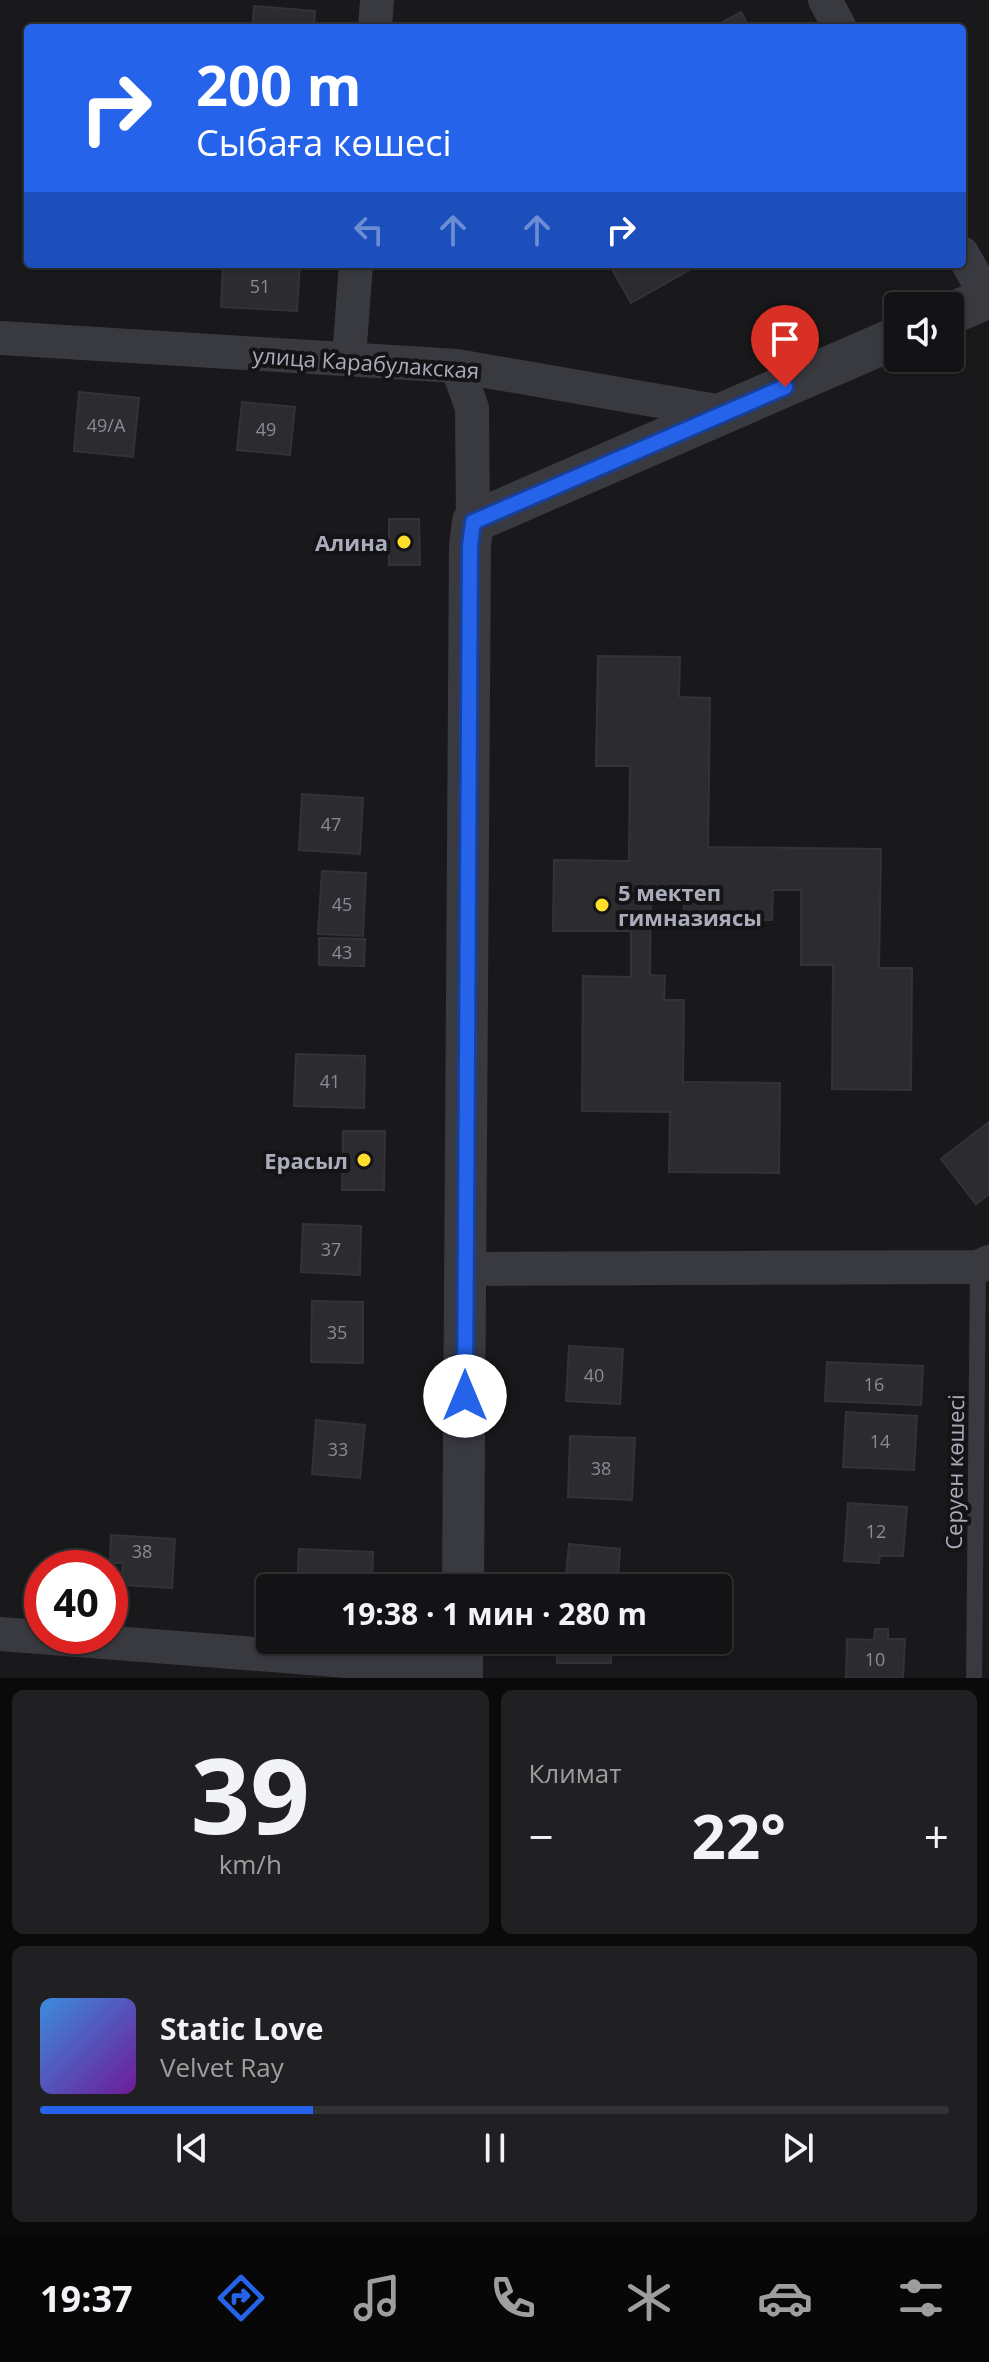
<!DOCTYPE html>
<html lang="ru">
<meta charset="utf-8">
<style>
:root{--surface:#131214;--page:#202022;--text:#f1f3f6;--muted:#9d9ea0;--line:#323234;--accent:#2563eb}
body{margin:0;font-family:"Open Sans",sans-serif;background:var(--page);color:var(--text);height:100vh;display:flex;flex-direction:column;font-size:30px;white-space:nowrap}
*{box-sizing:border-box;margin:0}
p{font-size:26px;color:var(--muted)}
.icon{flex:none;width:44px;height:44px;fill:none;stroke:currentColor;stroke-width:2;stroke-linecap:round;stroke-linejoin:round}
.map{position:relative;height:1678px;overflow:hidden}
.details{display:flex;flex-direction:column;gap:12px;padding:12px;background:#0a0a0b;flex:1}
.details>*{flex:none}
.banner{position:absolute;left:24px;top:24px;width:942px;height:244px;border-radius:8px;box-shadow:0 2px 6px #0004,0 0 0 2px var(--line);background:#2563eb;color:#fff;overflow:hidden}
.tools{position:absolute;left:884px;top:292px;display:grid;gap:16px}
.tools a{display:grid;place-items:center;width:80px;height:80px;border-radius:8px;background:var(--surface);box-shadow:0 2px 6px #0004,0 0 0 2px var(--line);font-size:40px}
.speed{position:absolute;left:24px;top:1550px;display:flex;gap:16px;font-size:40px;font-weight:700;text-align:center}
.speed>*{display:grid;place-content:center;width:104px;height:104px;border-radius:50%;background:var(--surface);box-shadow:0 2px 6px #0004,0 0 0 2px var(--line);line-height:1}
.speed .limit{border:12px solid #d22;background:#fff;color:#111}
.pin{position:absolute;display:grid;place-items:center;width:68px;height:68px;color:#fff;margin:-82px -34px;border-radius:50% 50% 50% 0;rotate:-45deg;box-shadow:0 0 8px #0007}
.pin .icon{rotate:45deg}
.me{position:absolute;width:88px;margin:-44px;rotate:0deg;stroke-linejoin:round;filter:drop-shadow(0 0 6px #0008)}
.turn{display:flex;align-items:center;gap:28px;height:168px;padding:0 40px;font-size:36px}
.turn .icon{width:104px;height:104px;stroke-width:2.5}
.turn b{display:block;font-size:56px;line-height:68px}
.lanes{display:flex;align-items:center;height:76px;padding:0 40px;background:#0003;justify-content:center;gap:40px;direction:ltr}
.lanes .off{opacity:.35}
.big{font-size:60px;font-weight:700;line-height:1.1}
.details .card{flex:1;display:flex;flex-direction:column;justify-content:center;gap:12px;min-width:0;padding:0 28px;border-radius:12px;background:var(--page)}
.details .dial{align-items:center;gap:0}
.dial b{font-size:104px;line-height:1}
.song{display:flex;align-items:center;gap:24px}
.cover{width:96px;height:96px;border-radius:12px;background:linear-gradient(135deg,hsl(210 70% 55%),hsl(280 70% 35%))}
.played{height:8px;border-radius:4px;background:linear-gradient(90deg,var(--accent) 30%,var(--line) 30%)}
.keys{display:flex;justify-content:space-around;direction:ltr}
.heat{display:flex;justify-content:space-between;align-items:center;font-size:44px;direction:ltr}
.details .tiles{flex:1;display:grid;gap:12px;grid-template-columns:1fr 1fr}
.card:last-child{grid-column:span 2}
.trip{position:absolute;left:256px;top:1574px;width:476px;height:80px;border-radius:8px;background:var(--surface);box-shadow:0 2px 6px #0004,0 0 0 2px var(--line);font-weight:700;line-height:80px;text-align:center}
.dock{display:flex;height:128px;justify-content:space-around;align-items:center;background:#080708;color:var(--muted)}
.dock .icon{width:56px;height:56px}
.dock .on{color:var(--accent)}
.dock b{font-size:36px;color:var(--text)}
.map>svg:first-child{display:block}
.building{fill:#2c2b2f;stroke:#333237;stroke-width:2}
.lines{fill:none;stroke-linecap:round;stroke-linejoin:round}
.service{stroke:#393940;stroke-width:16}
.minor{stroke:#393940;stroke-width:34}
.tertiary{stroke:#393940;stroke-width:42}
.route-casing{stroke:#184099;stroke-width:20}
.route{stroke:#2563eb;stroke-width:14}
.poi-dot{fill:#ffde2c;stroke:#141316;stroke-width:3}
.labels{text-anchor:middle;dominant-baseline:central;stroke-width:8;stroke-linejoin:round;paint-order:stroke}
.number-label{font-size:18px;fill:#8a8b97}
.street-label{font-size:22px;fill:#aaacbb;stroke:#141316}
.poi-label{font-size:22px;font-weight:bold;fill:#aaacbb;stroke:#141316;text-anchor:end}
</style>
<div class="map">
<svg width="989" height="1678" viewBox="0 0 989 1678">
<rect width="100%" height="100%" fill="#19181b"/>
<g class="building">
<path d="M254 6 315 11 314 28H252Z"/>
<path d="M741 12 750 28H712Z"/>
<path d="M223 264H300L297 311 221 307Z"/>
<path d="M609 264H700L631 303Z"/>
<path d="M79 392 139 398 133 457 74 451Z"/>
<path d="M242 402 295 407 290 455 237 450Z"/>
<path d="M389 519H419L420 565H389Z"/>
<path d="M598 656 680 657 679 697 710 698 708 847 881 849 879 968H912L911 1090 832 1089 833 965H801V890H773L772 920 684 919V888L651 887 650 975 665 976 664 1000H684L683 1082 780 1083 779 1173 669 1172 670 1112 582 1111 583 976 631 977V931H553L554 860 629 861 630 766H596Z"/>
<path d="M302 794 363 798 360 854 299 850Z"/>
<path d="M322 871 366 873 363 936 318 934Z"/>
<path d="M319 938 365 939 364 966 319 965Z"/>
<path d="M296 1054 365 1056 364 1108 294 1106Z"/>
<path d="M989 1122V1194L976 1204 941 1159Z"/>
<path d="M343 1131H385L384 1190H342Z"/>
<path d="M303 1224 361 1226 360 1275 301 1272Z"/>
<path d="M312 1301 363 1302V1363L311 1362Z"/>
<path d="M569 1346 623 1349 620 1404 566 1401Z"/>
<path d="M827 1362 923 1366 921 1405 825 1401Z"/>
<path d="M846 1412 917 1416 914 1470 843 1467Z"/>
<path d="M316 1420 365 1425 360 1478 312 1474Z"/>
<path d="M570 1436 635 1438 632 1500 568 1497Z"/>
<path d="M848 1503 907 1507 903 1556H880L879 1563 844 1561Z"/>
<path d="M111 1535 175 1539 172 1588 121 1585 123 1563H110Z"/>
<path d="M569 1544 620 1549 617 1588 565 1585Z"/>
<path d="M299 1549 373 1552 372 1588H297Z"/>
<path d="M875 1629H888V1639H905L903 1678H846L847 1639 874 1640Z"/>
<rect x="557" y="1640" width="54" height="23"/>
</g>
<g class="lines">
<path class="service" d="M974 1678 978 1267"/>
<g class="minor">
<path d="M825 0 840 28"/>
<path d="M375 28 377 0"/>
<path d="M962 253 989 301"/>
<path d="M0 338 457 366 728 413"/>
<path d="M349 358 356 264"/>
<path d="M457 366 472 408 473 522"/>
<path d="M466 1269 978 1267 989 1262"/>
<path d="M0 1634 462 1670"/>
</g>
<g class="tertiary">
<path d="M950 314 989 297"/>
<path d="M463 1588 470 546 473 522 898 337"/>
<path d="M462 1678V1640"/>
</g>
</g>
<g class="lines">
<g class="route-casing">
<path id="route" d="M465 1396 470 546 473 522 785 387"/>
</g>
<use href="#route" class="route"/>
</g>
<g class="poi-dot">
<circle cx="404" cy="542" r="8"/>
<circle cx="602" cy="905" r="8"/>
<circle cx="364" cy="1160" r="8"/>
</g>
<g class="labels">
<g class="number-label">
<text x="260" y="286">51</text>
<text x="106" y="425">49/А</text>
<text x="266" y="429">49</text>
<text x="331" y="824">47</text>
<text x="342" y="904">45</text>
<text x="342" y="952">43</text>
<text x="330" y="1081">41</text>
<text x="331" y="1249">37</text>
<text x="337" y="1332">35</text>
<text x="594" y="1375">40</text>
<text x="874" y="1384">16</text>
<text x="880" y="1441">14</text>
<text x="338" y="1449">33</text>
<text x="601" y="1468">38</text>
<text x="876" y="1531">12</text>
<text x="142" y="1551">38</text>
<text x="875" y="1659">10</text>
</g>
<g class="street-label">
<text transform="translate(366 362) rotate(4)">улица Карабулакская</text>
<text transform="translate(954 1472) rotate(-89)">Серуен көшесі</text>
</g>
<g class="poi-label">
<text x="388" y="542">Алина</text>
<text x="618" y="892" text-anchor="start">5 мектеп<tspan x="618" dy="25">гимназиясы</tspan></text>
<text x="348" y="1160">Ерасыл</text>
</g>
</g>
</svg>
<div class="tools">
<a><svg class="icon" aria-label="sound" viewBox="0 0 24 24"><path d="M4 9h4l5-4v14l-5-4H4zM17 9q2 3 0 6"/></svg></a>
</div>
<div class="speed"><div class="limit">40</div></div>
<div class="pin" style="left:785px;top:387px;background:#d93025"><svg class="icon" aria-label="arrive" viewBox="0 0 24 24"><path d="M6 21V4h12l-3 4 3 4H6"/></svg></div>
<svg class="me" style="left:465px;top:1396px" viewBox="-20 -20 40 40"><circle r="19" fill="#fff"/><path d="M0-13L10 11 0 6-10 11z" fill="#2563eb"/></svg>
<div class="trip">19:38 · 1 мин · 280 m</div>
<div class="banner">
<div class="turn"><svg class="icon" aria-label="right" viewBox="0 0 24 24"><path d="M7 20v-9h11M14 6l5 5-5 5"/></svg><div><b>200 m</b>Сыбаға көшесі</div></div>
<div class="lanes"><svg class="icon off" aria-label="left" viewBox="0 0 24 24"><path d="M17 20v-9H6M10 6l-5 5 5 5"/></svg><svg class="icon off" aria-label="ahead" viewBox="0 0 24 24"><path d="M12 20V5M6 11l6-6 6 6"/></svg><svg class="icon off" aria-label="ahead" viewBox="0 0 24 24"><path d="M12 20V5M6 11l6-6 6 6"/></svg><svg class="icon" aria-label="right" viewBox="0 0 24 24"><path d="M7 20v-9h11M14 6l5 5-5 5"/></svg></div>
</div>
</div>
<section class="details">
<div class="tiles">
<div class="card dial"><b>39</b><p>km/h</p></div>
<div class="card"><p>Климат</p>
<div class="heat"><a>−</a><b class="big">22°</b><a>+</a></div>
</div>
<div class="card">
<div class="song"><i class="cover"></i><div><b>Static Love</b><p>Velvet Ray</p></div></div>
<div class="played"></div>
<div class="keys"><svg class="icon" aria-label="previous" viewBox="0 0 24 24"><path d="M18 5L8 12l10 7zM5 5v14"/></svg><svg class="icon" aria-label="pause" viewBox="0 0 24 24"><path d="M8 5v14M16 5v14"/></svg><svg class="icon" aria-label="next" viewBox="0 0 24 24"><path d="M6 5l10 7-10 7zM19 5v14"/></svg></div>
</div>
</div>
</section>
<nav class="dock">
<b>19:37</b>
<svg class="icon on" aria-label="directions" viewBox="0 0 24 24"><path d="M12 3l9 9-9 9-9-9zM9 14v-3h6M13 9l2 2-2 2"/></svg>
<svg class="icon" aria-label="music" viewBox="0 0 24 24"><path d="M9 18V5l10-2v13"/><circle cx="6" cy="18" r="3"/><circle cx="16" cy="16" r="3"/></svg>
<svg class="icon" aria-label="phone" viewBox="0 0 24 24"><path d="M5 4h4l2 5-3 2q2 4 5 5l2-3 5 2v4C11 20 4 13 5 4z"/></svg>
<svg class="icon" aria-label="climate" viewBox="0 0 24 24"><path d="M12 3v18M4 7l16 10M4 17L20 7"/></svg>
<svg class="icon" aria-label="car" viewBox="0 0 24 24"><path d="M5 17H2v-5l4-1 3-4h7l3 4 3 1v5h-3M9 17h6M6 11h13"/><circle cx="7" cy="17" r="2"/><circle cx="17" cy="17" r="2"/></svg>
<svg class="icon" aria-label="filters" viewBox="0 0 24 24"><path d="M4 7h16M4 17h16"/><circle cx="9" cy="7" r="2"/><circle cx="15" cy="17" r="2"/></svg>
</nav>
